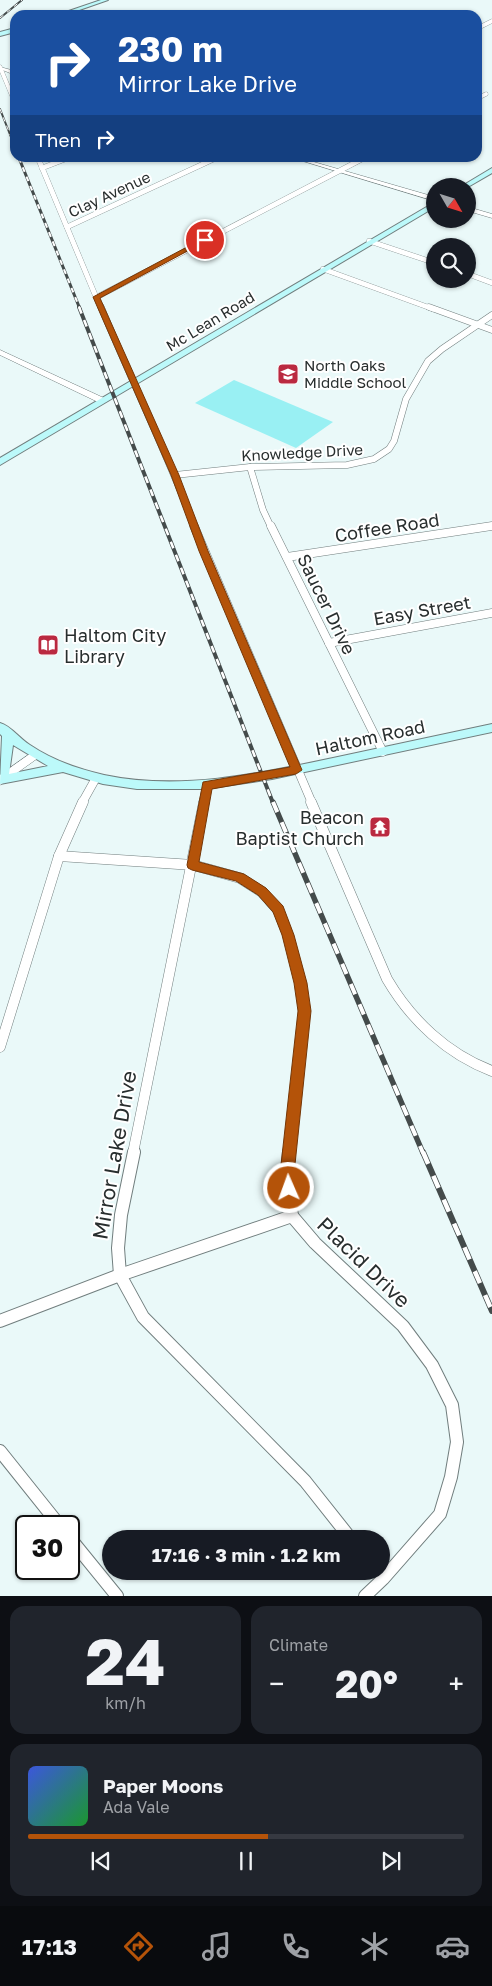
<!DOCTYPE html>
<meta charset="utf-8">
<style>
:root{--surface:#171b24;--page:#20242c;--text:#f1f3f6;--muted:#9ea1a6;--line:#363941;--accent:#b45309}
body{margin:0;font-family:"Golos Text",sans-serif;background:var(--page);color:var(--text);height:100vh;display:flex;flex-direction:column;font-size:19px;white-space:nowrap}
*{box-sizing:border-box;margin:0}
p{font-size:16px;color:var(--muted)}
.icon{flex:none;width:28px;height:28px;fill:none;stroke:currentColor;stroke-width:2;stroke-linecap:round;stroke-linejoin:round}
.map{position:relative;height:1596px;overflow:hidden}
.sheet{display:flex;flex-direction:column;gap:10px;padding:10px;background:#0d0f14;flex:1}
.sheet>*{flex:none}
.hud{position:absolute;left:10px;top:10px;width:472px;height:152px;border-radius:15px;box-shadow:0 1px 4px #0004;background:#1a4fa0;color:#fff;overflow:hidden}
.needle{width:32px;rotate:129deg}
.fabs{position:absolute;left:426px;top:178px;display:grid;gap:10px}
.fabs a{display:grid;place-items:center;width:50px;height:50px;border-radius:50%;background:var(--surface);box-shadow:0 1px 4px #0004;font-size:25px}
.speed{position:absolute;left:15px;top:1515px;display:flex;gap:10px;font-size:25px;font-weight:700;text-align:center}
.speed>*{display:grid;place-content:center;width:65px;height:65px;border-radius:50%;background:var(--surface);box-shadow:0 1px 4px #0004;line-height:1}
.speed .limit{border:2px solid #111;border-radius:8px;background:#fff;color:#111}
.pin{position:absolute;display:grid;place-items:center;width:42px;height:42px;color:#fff;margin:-21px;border:2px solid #fff;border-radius:50%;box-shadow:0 1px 5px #0007}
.me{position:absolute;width:55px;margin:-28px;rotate:358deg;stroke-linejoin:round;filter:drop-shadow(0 0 4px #0008)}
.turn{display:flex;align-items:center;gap:18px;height:105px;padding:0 25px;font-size:22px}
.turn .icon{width:65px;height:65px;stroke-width:2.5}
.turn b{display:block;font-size:35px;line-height:42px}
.then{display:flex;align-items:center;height:48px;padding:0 25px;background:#0003;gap:10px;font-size:19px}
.big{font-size:38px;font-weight:700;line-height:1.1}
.sheet .card{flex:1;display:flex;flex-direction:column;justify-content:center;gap:8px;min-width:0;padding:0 18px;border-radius:15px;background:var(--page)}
.sheet .dial{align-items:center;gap:0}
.dial b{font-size:65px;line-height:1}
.song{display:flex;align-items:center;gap:15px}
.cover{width:60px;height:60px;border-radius:8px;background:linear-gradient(135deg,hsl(230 70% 55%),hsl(130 70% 35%))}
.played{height:5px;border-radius:2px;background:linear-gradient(90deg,var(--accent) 55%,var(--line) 55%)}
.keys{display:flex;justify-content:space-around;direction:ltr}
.heat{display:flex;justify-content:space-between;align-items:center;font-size:28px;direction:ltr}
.sheet .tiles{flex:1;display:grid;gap:10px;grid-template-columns:1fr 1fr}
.card:last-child{grid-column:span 2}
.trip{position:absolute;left:102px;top:1530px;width:288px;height:50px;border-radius:25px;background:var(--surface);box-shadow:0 1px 4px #0004;font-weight:700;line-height:50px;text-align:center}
.dock{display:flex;height:80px;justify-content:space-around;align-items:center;background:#090b0e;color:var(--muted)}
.dock .icon{width:35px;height:35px}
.dock .selected{color:var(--accent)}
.dock b{font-size:22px;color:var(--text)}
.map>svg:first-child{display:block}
.green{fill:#99f0f3}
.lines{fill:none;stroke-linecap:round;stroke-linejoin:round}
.minor-far5-casing{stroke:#717e7e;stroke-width:4.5}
.minor-far4-casing{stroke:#717e7e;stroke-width:5.5}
.minor-far3-casing{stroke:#717e7e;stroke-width:7}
.minor-far2-casing{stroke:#717e7e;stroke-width:9}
.minor-far1-casing{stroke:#717e7e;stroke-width:11}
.minor-casing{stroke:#717e7e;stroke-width:14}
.tertiary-casing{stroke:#717e7e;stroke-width:1}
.secondary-casing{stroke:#717e7e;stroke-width:2}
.minor-far5{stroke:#fff;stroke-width:4}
.minor-far4{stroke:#fff;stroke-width:5}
.minor-far3{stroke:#fff;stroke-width:6}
.minor-far2{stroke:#fff;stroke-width:8}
.minor-far1{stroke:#fff;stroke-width:10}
.minor{stroke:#fff;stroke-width:12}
.tertiary{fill:#fff;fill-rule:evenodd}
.secondary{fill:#bcf9fa;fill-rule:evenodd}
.rail-far4-casing{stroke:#444b4b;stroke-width:2}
.rail-far3-casing{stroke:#444b4b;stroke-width:3}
.rail-far2-casing{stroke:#444b4b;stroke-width:4}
.rail-far1-casing{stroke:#444b4b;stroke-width:5.5}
.rail-casing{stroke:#444b4b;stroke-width:6}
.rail-far4{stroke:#fff;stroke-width:1;stroke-dasharray:4.5;stroke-linecap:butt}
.rail-far3{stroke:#fff;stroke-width:2;stroke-dasharray:5;stroke-linecap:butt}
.rail-far2{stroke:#fff;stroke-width:2.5;stroke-dasharray:7;stroke-linecap:butt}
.rail-far1{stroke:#fff;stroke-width:4;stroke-dasharray:11;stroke-linecap:butt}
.rail{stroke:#fff;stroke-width:4.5;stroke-dasharray:13;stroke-linecap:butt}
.route{fill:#b45309;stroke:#753606}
.labels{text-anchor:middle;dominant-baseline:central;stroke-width:4;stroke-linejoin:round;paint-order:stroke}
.far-street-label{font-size:15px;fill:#282e2e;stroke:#fff}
.far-poi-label{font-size:15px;fill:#282e2e;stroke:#fff;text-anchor:start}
.street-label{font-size:18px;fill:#282e2e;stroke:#fff}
.poi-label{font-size:18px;fill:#282e2e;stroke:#fff;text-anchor:start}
.near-street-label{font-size:21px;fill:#282e2e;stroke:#fff}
</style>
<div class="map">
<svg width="492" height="1596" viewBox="0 0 492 1596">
<rect width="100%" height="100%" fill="#eaf9f9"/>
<path class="green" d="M234 380 333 422 296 448 195 403Z"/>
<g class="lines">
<g class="minor-far5-casing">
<g id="minor-far5">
<path d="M478 28 492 21"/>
<path d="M0 67 15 103"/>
<path d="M478 98 486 94"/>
</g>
</g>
<g class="minor-far4-casing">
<g id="minor-far4">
<path d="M38 158 101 309"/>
<path d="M42 168 68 158"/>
<path d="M67 227 216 158"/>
<path d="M369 241 435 263"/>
<path d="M323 269 433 309"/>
<path d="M468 274 492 283"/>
<path d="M97 297 364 158"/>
</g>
</g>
<g class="minor-far3-casing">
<g id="minor-far3">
<path d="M101 307C132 381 166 452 195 527"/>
<path d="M429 307 492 330"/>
<path d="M250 467 263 510 271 527"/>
<path d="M175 475 250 467 347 465 374 459 389 449 394 441 406 399 428 361 442 349 492 315"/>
<path d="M487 527 492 526"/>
</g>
</g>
<g class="minor-far2-casing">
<g id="minor-far2">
<path d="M194 526 312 803"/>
<path d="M271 526 383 752"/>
<path d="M287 557 492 526"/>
<path d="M329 643 492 613"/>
<path d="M82 803 96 778"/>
<path d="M203 803 207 785"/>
</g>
</g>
<g class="minor-far1-casing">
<g id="minor-far1">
<path d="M311 802 387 979C411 1020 447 1054 492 1071"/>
<path d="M59 856 193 865 240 878 262 892 278 910 288 935 301 983 304 1011 289 1153"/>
<path d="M0 1047 59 856 83 802"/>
<path d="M133 1153 204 802"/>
</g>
</g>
<g class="minor-casing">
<g id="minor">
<path d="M134 1152 121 1215 118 1248 120 1275 143 1317 305 1481 351 1539"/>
<path d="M289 1152 287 1174 292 1216 315 1243 403 1326 432 1365 452 1405 457 1442 451 1477 440 1514 383 1579 365 1596"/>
<path d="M0 1321 120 1275 292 1216"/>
<path d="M0 1451 60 1526"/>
<path d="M69 1537 117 1596"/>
</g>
</g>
<g class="tertiary-casing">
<g id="tertiary">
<path d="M0 67 15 71V75L0 69Z"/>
<path d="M293 158H300L435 197V201Z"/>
<path d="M468 207 492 214V218L468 211Z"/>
<path d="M0 350 106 399 107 401 100 403 0 355Z"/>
<path d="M34 751 39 755 38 758 0 785V775Z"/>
</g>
</g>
<g class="secondary-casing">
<g id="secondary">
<path d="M101 0H108L65 15H57Z"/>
<path d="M15 28V32L0 36V32Z"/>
<path d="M492 168V173L468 187 462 186Z"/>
<path d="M435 202V207L0 465V458Z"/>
<path d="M0 723C11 726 20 739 30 745 52 760 78 769 104 775 180 791 258 774 333 758 386 747 439 735 492 724V732L272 779 205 789H137L103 784 63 772 0 784 2 736 0 734ZM13 745 48 766 9 774Z"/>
</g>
</g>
<use href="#minor-far5" class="minor-far5"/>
<use href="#minor-far4" class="minor-far4"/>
<use href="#minor-far3" class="minor-far3"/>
<use href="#minor-far2" class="minor-far2"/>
<use href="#minor-far1" class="minor-far1"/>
<use href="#minor" class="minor"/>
<use href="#tertiary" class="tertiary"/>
<use href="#secondary" class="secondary"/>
<g class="rail-far4-casing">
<g id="rail-far4">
<path d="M0 18 22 0"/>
<path d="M0 109 11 137"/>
</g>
</g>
<g class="rail-far3-casing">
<g id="rail-far3">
<path d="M11 135 15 146"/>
<path d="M19 158 80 309"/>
</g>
</g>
<g class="rail-far2-casing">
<path id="rail-far2" d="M79 307 273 803"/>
</g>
<g class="rail-far1-casing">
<path id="rail-far1" d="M273 802 423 1153"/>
</g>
<g class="rail-casing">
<path id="rail" d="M423 1152 492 1311"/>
</g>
<use href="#rail-far4" class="rail-far4"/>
<use href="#rail-far3" class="rail-far3"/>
<use href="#rail-far2" class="rail-far2"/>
<use href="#rail-far1" class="rail-far1"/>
<use href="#rail" class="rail"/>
</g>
<path class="route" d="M202 239 208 240 100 298 179 475 208 551 302 770 296 774 212 789 199 862 244 874 266 888 283 906 294 935 307 983 311 1011 294 1174 296 1188 294 1193 289 1195 284 1193 280 1174 298 1011 294 983 282 935 273 912 258 895 236 881 192 870 188 868 187 865 203 782 290 767 199 551 171 475 93 297Z"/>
<defs>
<g id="school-square" transform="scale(1.125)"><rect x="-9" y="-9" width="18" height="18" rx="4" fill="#ba2940" stroke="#fff"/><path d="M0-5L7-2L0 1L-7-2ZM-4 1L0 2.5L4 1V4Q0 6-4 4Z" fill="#fff"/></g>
<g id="library-square" transform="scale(1.125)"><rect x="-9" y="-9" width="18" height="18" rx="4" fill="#ba2940" stroke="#fff"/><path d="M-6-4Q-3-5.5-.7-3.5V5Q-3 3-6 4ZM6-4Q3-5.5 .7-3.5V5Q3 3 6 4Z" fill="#fff"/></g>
<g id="temple-square" transform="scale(1.125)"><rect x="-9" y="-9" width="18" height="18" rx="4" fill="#ba2940" stroke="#fff"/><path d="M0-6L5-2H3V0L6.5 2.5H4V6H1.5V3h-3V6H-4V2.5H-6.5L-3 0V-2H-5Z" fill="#fff"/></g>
</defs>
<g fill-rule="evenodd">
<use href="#school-square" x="288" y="374"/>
<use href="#library-square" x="48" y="645"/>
<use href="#temple-square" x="380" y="827"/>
</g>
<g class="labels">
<g class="far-street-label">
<text transform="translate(109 194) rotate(-25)">Clay Avenue</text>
<text transform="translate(210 321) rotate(-31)">Mc Lean Road</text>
<text transform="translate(302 452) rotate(-3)">Knowledge Drive</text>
</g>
<g class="far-poi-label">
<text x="304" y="365">North Oaks<tspan x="304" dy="17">Middle School</tspan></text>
</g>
<g class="street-label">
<text transform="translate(387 527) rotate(-9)">Coffee Road</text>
<text transform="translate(327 604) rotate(64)">Saucer Drive</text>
<text transform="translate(422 610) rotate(-10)">Easy Street</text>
<text transform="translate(370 737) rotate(-12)">Haltom Road</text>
</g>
<g class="poi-label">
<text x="64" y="635">Haltom City<tspan x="64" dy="21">Library</tspan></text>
<text x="364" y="817" text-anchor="end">Beacon<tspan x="364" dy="21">Baptist Church</tspan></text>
</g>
<g class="near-street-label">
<text transform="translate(114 1155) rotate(-80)">Mirror Lake Drive</text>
<text transform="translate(364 1262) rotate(44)">Placid Drive</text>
</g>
</g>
</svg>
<div class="fabs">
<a><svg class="needle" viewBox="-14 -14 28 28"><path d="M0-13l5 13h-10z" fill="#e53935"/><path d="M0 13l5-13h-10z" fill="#9ea1a6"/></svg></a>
<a><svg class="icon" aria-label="search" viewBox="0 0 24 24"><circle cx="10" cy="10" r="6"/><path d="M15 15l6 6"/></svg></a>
</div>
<div class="speed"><div class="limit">30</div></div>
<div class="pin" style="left:205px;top:240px;background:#d93025"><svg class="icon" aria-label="arrive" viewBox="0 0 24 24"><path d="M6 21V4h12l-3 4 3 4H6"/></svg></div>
<svg class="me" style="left:289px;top:1188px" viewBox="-20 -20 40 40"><circle r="17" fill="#b45309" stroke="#fff" stroke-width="3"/><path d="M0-11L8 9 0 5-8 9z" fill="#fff"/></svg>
<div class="trip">17:16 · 3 min · 1.2 km</div>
<div class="hud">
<div class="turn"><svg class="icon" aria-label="right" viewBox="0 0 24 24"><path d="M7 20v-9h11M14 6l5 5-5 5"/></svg><div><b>230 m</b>Mirror Lake Drive</div></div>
<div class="then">Then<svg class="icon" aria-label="right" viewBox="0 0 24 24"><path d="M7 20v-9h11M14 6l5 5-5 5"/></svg></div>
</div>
</div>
<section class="sheet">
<div class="tiles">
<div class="card dial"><b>24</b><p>km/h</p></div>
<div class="card"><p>Climate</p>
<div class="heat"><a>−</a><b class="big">20°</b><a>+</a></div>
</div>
<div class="card">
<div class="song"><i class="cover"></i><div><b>Paper Moons</b><p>Ada Vale</p></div></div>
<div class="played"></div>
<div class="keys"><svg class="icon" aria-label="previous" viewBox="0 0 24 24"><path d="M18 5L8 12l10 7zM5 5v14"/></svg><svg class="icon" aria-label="pause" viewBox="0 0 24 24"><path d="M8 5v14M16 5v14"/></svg><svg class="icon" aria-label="next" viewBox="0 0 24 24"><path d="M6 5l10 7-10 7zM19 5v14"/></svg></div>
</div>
</div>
</section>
<nav class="dock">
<b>17:13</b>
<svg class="icon selected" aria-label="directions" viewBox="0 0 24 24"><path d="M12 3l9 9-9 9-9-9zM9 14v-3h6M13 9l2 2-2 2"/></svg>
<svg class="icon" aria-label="music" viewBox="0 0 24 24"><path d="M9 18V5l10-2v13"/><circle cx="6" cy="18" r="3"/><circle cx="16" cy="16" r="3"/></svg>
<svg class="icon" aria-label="phone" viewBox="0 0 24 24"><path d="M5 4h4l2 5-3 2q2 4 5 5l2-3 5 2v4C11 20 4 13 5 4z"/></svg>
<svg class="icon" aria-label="climate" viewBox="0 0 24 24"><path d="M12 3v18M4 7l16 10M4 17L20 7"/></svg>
<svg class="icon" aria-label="car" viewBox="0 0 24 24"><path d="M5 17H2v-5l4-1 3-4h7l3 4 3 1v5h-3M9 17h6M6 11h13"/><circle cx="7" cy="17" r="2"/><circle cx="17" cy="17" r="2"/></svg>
</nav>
